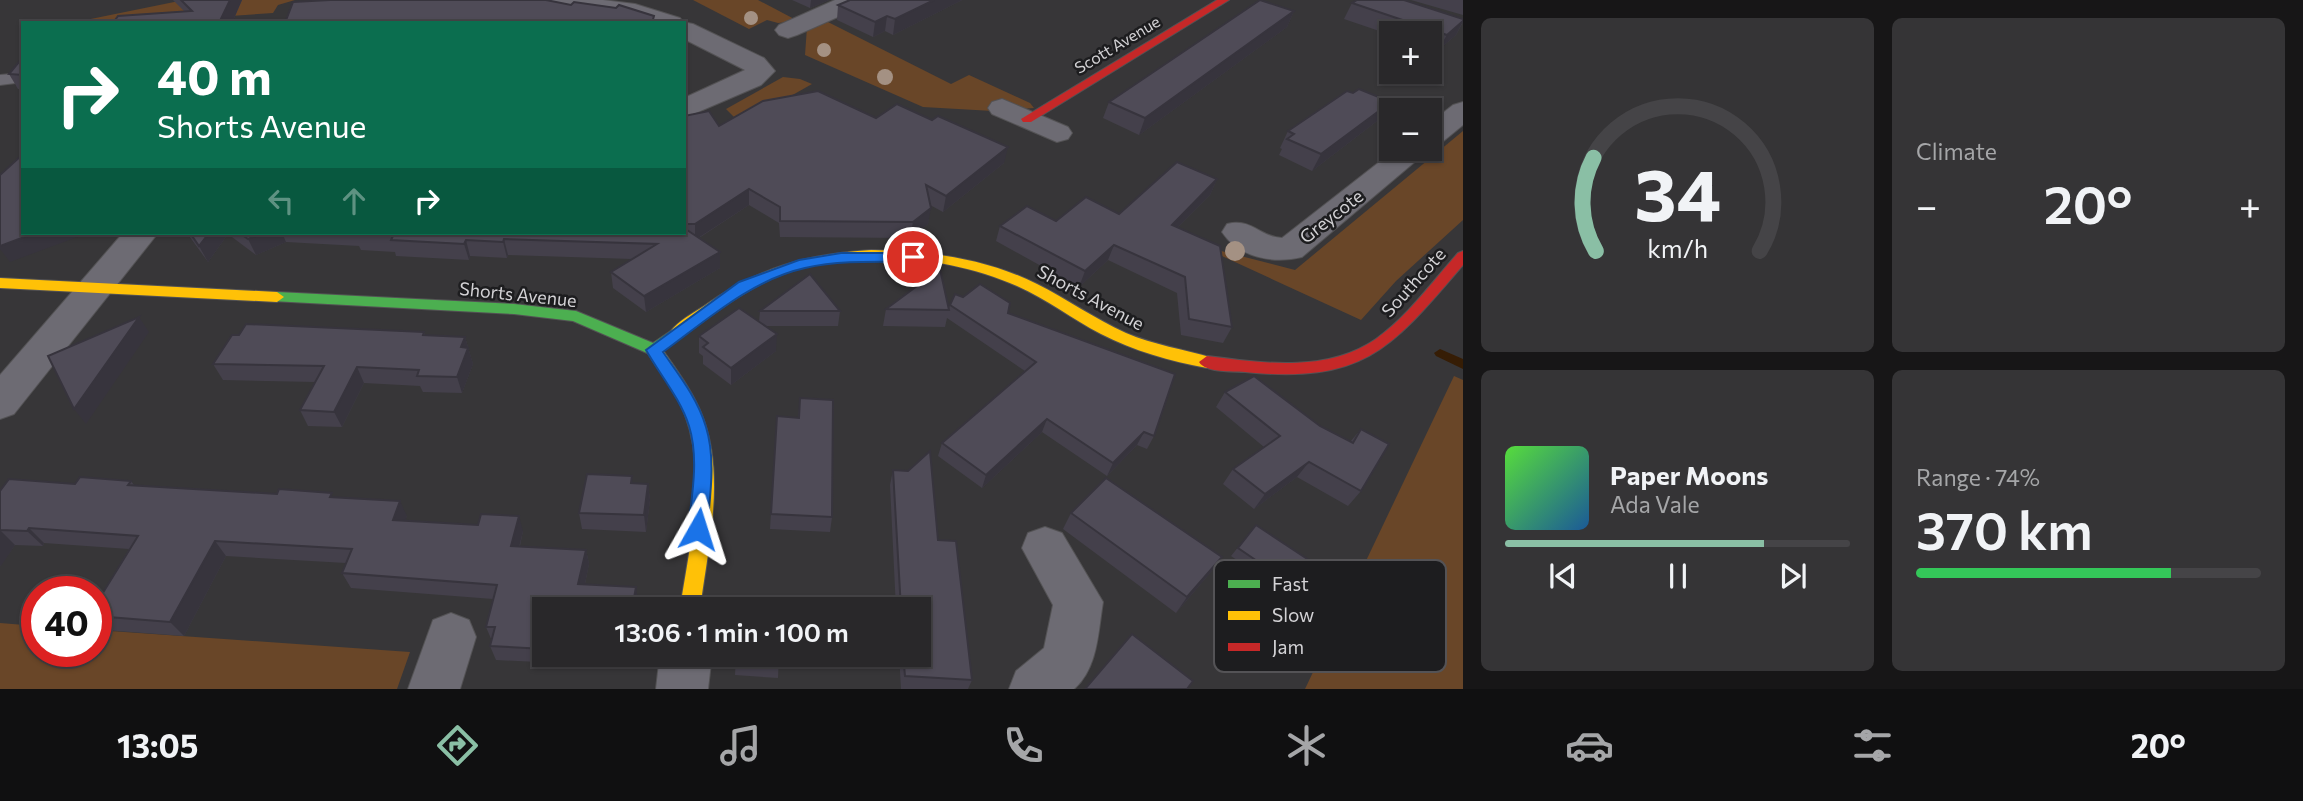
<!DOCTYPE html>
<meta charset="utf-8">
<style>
:root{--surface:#29282a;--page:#353436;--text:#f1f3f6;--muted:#a5a6a8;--line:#454447;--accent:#8abfa5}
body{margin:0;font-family:Commissioner,sans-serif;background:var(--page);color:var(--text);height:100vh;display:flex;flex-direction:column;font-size:26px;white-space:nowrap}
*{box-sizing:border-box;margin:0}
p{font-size:23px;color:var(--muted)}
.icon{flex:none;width:38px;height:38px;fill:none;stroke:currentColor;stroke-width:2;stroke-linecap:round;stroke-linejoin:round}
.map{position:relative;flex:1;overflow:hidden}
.panel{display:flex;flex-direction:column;gap:18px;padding:18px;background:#171617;width:840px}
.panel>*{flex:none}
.hud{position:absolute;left:21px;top:21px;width:665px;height:214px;border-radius:0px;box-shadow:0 2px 5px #0004,0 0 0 2px var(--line);background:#0b6e4f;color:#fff;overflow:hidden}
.fabs{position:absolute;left:1379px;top:21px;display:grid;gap:14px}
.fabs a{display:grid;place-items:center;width:63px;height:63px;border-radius:0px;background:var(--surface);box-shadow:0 2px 5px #0004,0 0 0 2px var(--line);font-size:35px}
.speed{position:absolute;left:21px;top:576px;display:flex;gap:14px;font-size:35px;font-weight:700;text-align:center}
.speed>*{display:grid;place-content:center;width:91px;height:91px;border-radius:50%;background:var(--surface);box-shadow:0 2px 5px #0004,0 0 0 2px var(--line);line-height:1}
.speed .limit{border:10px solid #d22;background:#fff;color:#111}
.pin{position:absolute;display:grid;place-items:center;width:60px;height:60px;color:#fff;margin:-30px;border:4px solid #fff;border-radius:50%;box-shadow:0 2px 7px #0007}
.me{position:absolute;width:77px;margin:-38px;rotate:6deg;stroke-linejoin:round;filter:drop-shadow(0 0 5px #0008)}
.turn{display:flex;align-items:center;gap:24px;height:147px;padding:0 21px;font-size:32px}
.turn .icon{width:91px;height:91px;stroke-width:2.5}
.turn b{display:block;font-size:49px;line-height:60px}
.lanes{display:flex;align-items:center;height:66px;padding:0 21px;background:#0003;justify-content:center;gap:35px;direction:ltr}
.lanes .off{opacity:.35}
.big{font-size:52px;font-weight:600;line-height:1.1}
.panel .card{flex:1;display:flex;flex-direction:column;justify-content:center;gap:10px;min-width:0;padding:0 24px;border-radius:10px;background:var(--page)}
.panel .dial{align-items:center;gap:0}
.dial svg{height:182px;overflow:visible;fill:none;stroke:var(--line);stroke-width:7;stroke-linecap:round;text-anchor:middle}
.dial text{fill:var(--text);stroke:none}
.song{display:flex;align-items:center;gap:21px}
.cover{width:84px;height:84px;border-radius:10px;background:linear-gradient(135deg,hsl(110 70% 55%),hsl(210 70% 35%))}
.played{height:7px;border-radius:4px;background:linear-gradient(90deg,var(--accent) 75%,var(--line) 75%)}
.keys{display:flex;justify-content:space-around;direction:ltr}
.heat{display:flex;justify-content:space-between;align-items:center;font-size:38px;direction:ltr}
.charge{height:10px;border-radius:5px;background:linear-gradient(90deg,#34c759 74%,var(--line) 0)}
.panel .tiles{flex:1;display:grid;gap:18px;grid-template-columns:repeat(2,1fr)}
.trip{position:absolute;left:532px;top:597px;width:399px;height:70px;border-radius:0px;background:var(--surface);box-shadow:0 2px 5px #0004,0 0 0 2px var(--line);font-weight:600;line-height:70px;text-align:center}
.dock{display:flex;height:112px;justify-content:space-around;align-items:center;background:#101011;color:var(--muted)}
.dock .icon{width:49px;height:49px}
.dock .current{color:var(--accent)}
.dock b{font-size:32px;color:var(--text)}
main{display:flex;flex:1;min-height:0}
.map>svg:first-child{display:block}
.green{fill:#694628}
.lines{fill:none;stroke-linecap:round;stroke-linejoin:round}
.stream{fill:#361d05;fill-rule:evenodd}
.lane-casing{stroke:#535254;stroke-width:2}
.street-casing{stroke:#535254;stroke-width:2}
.fast-casing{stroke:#535254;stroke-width:2}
.slow-casing{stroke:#535254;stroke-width:2}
.jam-casing{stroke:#535254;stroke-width:2}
.lane{fill:#6d6b73;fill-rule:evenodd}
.street{fill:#6d6b73;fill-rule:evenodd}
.fast{fill:#4caf50;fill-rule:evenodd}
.slow{fill:#ffc107;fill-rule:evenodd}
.jam{fill:#c62828;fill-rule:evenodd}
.tree{fill:#a49183}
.wall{fill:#44404b}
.shaded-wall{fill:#37343d}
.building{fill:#4f4b57;stroke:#37343d;stroke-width:2}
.route{fill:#1a73e8;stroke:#114b97;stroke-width:2}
.labels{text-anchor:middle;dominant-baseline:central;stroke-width:5;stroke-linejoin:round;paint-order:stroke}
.far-street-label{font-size:16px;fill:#d3d2d5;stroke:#1d1d1f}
.street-label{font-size:18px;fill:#d3d2d5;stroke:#1d1d1f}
.key{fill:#1d1d1f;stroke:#545356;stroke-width:2}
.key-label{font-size:19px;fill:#d3d2d5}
</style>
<main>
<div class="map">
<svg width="1463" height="689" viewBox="0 0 1463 689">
<rect width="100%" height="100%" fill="#373638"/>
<g class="green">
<path d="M184 0H295L278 5 273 13 128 23H71Z"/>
<path d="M693 0H758L798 21 778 23 767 20 749 29Z"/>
<path d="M824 20 951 84 969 75 1030 103 1034 108 993 111 923 107 805 55 807 27Z"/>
<path d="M783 77 800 79 812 84 741 124 726 109Z"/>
<path d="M1463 131V220L1396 281 1361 320 1198 245 1295 270Z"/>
<path d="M1454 376 1463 380V689H1305Z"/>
<path d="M0 623 37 626V651H96V630L410 652 397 689H0Z"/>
</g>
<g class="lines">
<path class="stream" d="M1440 349 1463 359V369L1436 356 1434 353Z"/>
<g class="lane-casing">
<path id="lane" d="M23 73V82L0 85V75Z"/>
</g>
<g class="street-casing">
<g id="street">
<path d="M513 0H603L635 4 680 18 683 22 693 24 764 58 775 71 761 85 684 118V98L745 70 684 39V23H648L617 16 543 11 516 5Z"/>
<path d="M835 0H868L865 5 797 35 788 38 779 35 775 30 779 25Z"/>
<path d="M1002 99 1068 127 1072 133 1068 139 1057 142 992 114 988 108 992 102Z"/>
<path d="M1463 102V125L1441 143 1430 146V123L1453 105Z"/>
<path d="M1396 149H1430L1302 257C1274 264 1239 258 1222 232L1227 224C1253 218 1259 237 1282 238Z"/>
<path d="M123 233H158L14 414 0 419V375Z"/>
<path d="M1045 527 1062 533 1103 602C1098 632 1098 668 1074 689H1009L1016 671 1044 648 1053 605 1022 548 1028 533Z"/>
<path d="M451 613 469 620 476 637 460 689H408L433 620Z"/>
<path d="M660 654H712L708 689H656Z"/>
</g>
</g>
<g class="fast-casing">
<path id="fast" d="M277 292 514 304 576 311 653 343 678 326 686 332 660 354 654 356 573 321 514 314 272 301 270 297Z"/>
</g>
<g class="slow-casing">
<g id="slow">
<path d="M871 250C928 251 985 258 1037 284 1067 299 1095 319 1126 333 1154 345 1183 349 1213 358L1215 362 1207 368C1170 361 1134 351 1101 334 1072 319 1047 299 1017 286 949 256 859 248 788 272 749 286 716 312 683 336L678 338 670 332C678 321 693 313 704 306 758 268 806 254 871 250Z"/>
<path d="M0 278 277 292 284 297 277 302 0 288Z"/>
<path d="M654 344 660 346C675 368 692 390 702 415 726 476 708 547 700 609H680C689 547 708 476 685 415 676 391 659 372 646 350Z"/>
</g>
</g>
<g class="jam-casing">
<g id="jam">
<path d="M1217 0H1229L1031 122H1023L1021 119Z"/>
<path d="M1463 251V265C1391 349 1364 384 1245 372 1232 371 1206 373 1199 362L1207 356C1262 363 1327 373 1376 339 1408 316 1432 282 1458 253Z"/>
</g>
</g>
<use href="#lane" class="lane"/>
<use href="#street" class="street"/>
<use href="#fast" class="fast"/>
<use href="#slow" class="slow"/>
<use href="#jam" class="jam"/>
</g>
<g class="tree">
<circle cx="751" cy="18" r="7"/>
<circle cx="824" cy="50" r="7"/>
<circle cx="885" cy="77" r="8"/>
<circle cx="1235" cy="251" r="10"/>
</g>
<g class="wall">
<path d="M173 0H242L232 23H113L184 11Z"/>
<path d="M792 0H829L810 8Z"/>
<path d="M850 0H962L893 35 885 31 873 37 837 20 838 5Z"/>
<path d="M1411 0H1463V15Z"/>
<path d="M1352 3 1463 19V22L1456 35 1437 51 1430 48V33H1391V35L1344 19Z"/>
<path d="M1294 11 1287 27 1139 135 1103 118 1109 102Z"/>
<path d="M23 57V90L18 89 9 74Z"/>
<path d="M684 116 719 126 876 118 1004 163 943 212 930 205 928 224 910 238 780 237 779 223 749 205 699 238 720 252V268L646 312 613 288 611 272 632 259 508 255 507 258 470 256 469 260 396 256 395 252 361 250 359 246 286 242 256 255 228 234 208 262 187 233H684Z"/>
<path d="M1381 118 1312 171 1279 155 1282 149 1280 148 1288 131Z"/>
<path d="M1217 179 1210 195 1178 227 1232 327 1223 343 1181 335 1177 293 1108 260 1079 287 996 241 1000 226 1119 214Z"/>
<path d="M950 305 1008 313 1154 436 1147 449 1137 445 1107 476 1042 432 982 488 938 456 942 443 1025 371 947 318 945 327 883 326 886 309 949 308Z"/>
<path d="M760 311H840L838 326H765L776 351 731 385 703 364V356L699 353V336L759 322Z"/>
<path d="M424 332 425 335 465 337 473 364 462 393 423 392 420 386 364 383 342 427 308 426 300 410 315 382 223 380 213 364Z"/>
<path d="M1225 392 1350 442 1361 429V491L1348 506 1297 477 1254 509 1223 484 1233 469 1264 447 1216 407Z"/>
<path d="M800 398 832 517 830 532 770 529 777 416 798 418Z"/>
<path d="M893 470 938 540 972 680 968 689H901L899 654H919V609H896L890 485Z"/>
<path d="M131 481 134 485 334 497 407 516 405 520 523 531 520 546 586 550 589 564 585 584 638 601 544 609V654H621L619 666 496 660 490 646 492 641 486 627 493 599 351 588 342 573 346 563 226 556 184 636 104 630 96 622V604L129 549 44 543 43 546 15 545 0 566V491L75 484Z"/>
<path d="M633 483 648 484 650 500 646 532 582 529 579 513Z"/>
<path d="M1071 513 1222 557 1210 573 1176 613 1063 529Z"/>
<path d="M1256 525 1316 601 1308 609 1231 556Z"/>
<path d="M727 654H779L778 678 735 675 736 656 727 655Z"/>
</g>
<g class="shaded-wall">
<path d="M230 0H242L232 23H219Z"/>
<path d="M811 0H829L810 8Z"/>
<path d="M934 0H962L893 35 895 19Z"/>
<path d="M1294 11 1287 27 1139 135 1145 118Z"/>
<path d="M887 16 885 31 873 37 875 22Z"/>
<path d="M1463 21 1456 35 1437 51 1447 35Z"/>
<path d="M1391 102 1381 118 1312 171 1321 154Z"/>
<path d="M1008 147 1004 163 943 212 946 196Z"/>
<path d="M1217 179 1210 195 1165 240 1172 225Z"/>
<path d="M749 189V205L695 240V224Z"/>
<path d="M931 208 928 224 910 238 913 222Z"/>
<path d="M35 233H88L10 262 0 249V246Z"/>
<path d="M209 233H227L228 234 208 262 199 246Z"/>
<path d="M262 233H282L286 242 256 255 248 239Z"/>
<path d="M504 239 508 255 507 258 503 242Z"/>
<path d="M466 240 470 256 469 260 464 244Z"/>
<path d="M1114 245 1108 260 1079 287 1085 271Z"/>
<path d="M720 252V268L646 312 644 296Z"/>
<path d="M139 317 149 332 86 424 74 409Z"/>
<path d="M777 334 776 351 731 385V368Z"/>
<path d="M465 337 473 364 462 393 457 377 461 347Z"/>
<path d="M357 367 364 383 342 427 334 412Z"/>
<path d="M1047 419 1042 432 982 488 986 475Z"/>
<path d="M1144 432 1137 445 1107 476 1113 463Z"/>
<path d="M1309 462 1297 477 1254 509 1265 494Z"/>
<path d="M648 484 650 500 646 532 644 515Z"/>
<path d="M400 501 407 516 400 535 393 520Z"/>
<path d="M519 516 523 531 516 560 511 546Z"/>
<path d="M29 528 44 543 43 546 27 531Z"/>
<path d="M0 530 15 545 1 566 0 565Z"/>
<path d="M215 541 226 556 184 636 170 622Z"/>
<path d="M586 550 589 564 582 598 578 584Z"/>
<path d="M1222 557 1210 573 1176 613 1187 597Z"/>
<path d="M636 587 638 601 637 609H632Z"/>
<path d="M616 654H621L619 666Z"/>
</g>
<g class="building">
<path d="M181 0H230L219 23H113L118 16 192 11Z"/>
<path d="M330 0H546L571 5 574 2 616 8 619 5 654 16 652 23H285L293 2Z"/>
<path d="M850 0H934L895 19 887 16 875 22 838 5Z"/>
<path d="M1260 0 1294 11 1145 118 1109 102Z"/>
<path d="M1357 0H1404L1463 19V21L1447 35 1352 3Z"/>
<path d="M23 57V75L9 74Z"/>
<path d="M1359 89 1391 102 1321 154 1287 139 1294 134 1288 131 1347 91 1353 93Z"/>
<path d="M818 91 876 118 897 104 932 120 938 116 1008 147 946 196 926 185 931 208 913 222 780 221V207L749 189 695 224H684V116L709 111 719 126 763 101Z"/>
<path d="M23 154V233H35L0 246V175Z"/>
<path d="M1177 162 1217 179 1172 225 1220 246 1232 327 1189 319 1185 277 1114 245 1085 271 1000 226 1027 206 1056 221 1086 197 1119 214Z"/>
<path d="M684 228 720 252 644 296 611 272 657 244 504 239 503 242 466 240 464 244 391 240 393 236 355 234 356 233H684Z"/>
<path d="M190 233H209L199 246Z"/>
<path d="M240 233H262L248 239Z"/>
<path d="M940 269 949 310 886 309Z"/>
<path d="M810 274 840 311H760Z"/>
<path d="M980 284 1010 303 1008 313 1175 374 1154 436 1144 432 1113 463 1047 419 986 475 942 443 1036 362 950 305 955 294 963 297Z"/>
<path d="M739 308 777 334 731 368 703 347 708 343 699 336Z"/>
<path d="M139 317 74 409 48 356Z"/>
<path d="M246 324 424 332 423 335 465 337 461 347 468 348 457 377 417 376 419 370 357 367 334 412 300 410 324 366 213 364 232 335H239Z"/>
<path d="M1254 376 1320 426 1353 443 1361 429 1389 444 1361 491 1309 462 1265 494 1233 469 1280 436 1225 392Z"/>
<path d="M800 398 833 400 832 517 771 514 777 416 799 418Z"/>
<path d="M930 451 938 540 956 541 972 680 905 676 903 654H919V609H901L893 470 908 471Z"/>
<path d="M587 474 632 476 631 483 648 484 644 515 579 513Z"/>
<path d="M80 477 131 481 128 485 277 494 279 489 332 493 330 497 400 501 393 520 478 525 481 514 519 516 511 546 586 550 578 584 636 587 632 609H544V649L490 646 495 627H486L497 585 342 573 352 549 215 541 170 622 96 616V604L138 536 29 528 27 531 0 530V491L9 479 75 484Z"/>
<path d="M1106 478 1222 557 1187 597 1071 513Z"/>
<path d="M1256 525 1333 576 1316 601 1238 548Z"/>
<path d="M730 596 792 599V596L834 600 833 609H729Z"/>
<path d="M1132 634 1193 681 1187 689H1085Z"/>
<path d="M736 654H779V666L736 663Z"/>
</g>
<path class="route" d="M841 253H913L920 257 913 262C877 262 840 260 805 268 751 280 707 320 663 352 679 375 698 399 706 427 716 459 710 496 707 529L704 535 698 537 691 535 688 529C692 496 699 458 689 426 680 398 660 375 646 350L739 282 799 260Z"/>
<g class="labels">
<g class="far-street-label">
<text transform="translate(1117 44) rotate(-31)">Scott Avenue</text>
</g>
<g class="street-label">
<text transform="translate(1331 216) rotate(-38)">Greycote</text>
<text transform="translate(1413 282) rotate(-48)">Southcote</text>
<text transform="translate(518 294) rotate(6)">Shorts Avenue</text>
<text transform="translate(1091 297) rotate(28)">Shorts Avenue</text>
</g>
</g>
<rect x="1214" y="560" width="232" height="112" rx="10" class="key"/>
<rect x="1228" y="580" width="32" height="8" fill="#4caf50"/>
<rect x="1228" y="611" width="32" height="9" fill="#ffc107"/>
<rect x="1228" y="643" width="32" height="8" fill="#c62828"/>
<g class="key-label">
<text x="1272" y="591">Fast</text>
<text x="1272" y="622">Slow</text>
<text x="1272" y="654">Jam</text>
</g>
</svg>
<div class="fabs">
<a>+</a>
<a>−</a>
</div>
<div class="speed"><div class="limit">40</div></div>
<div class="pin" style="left:913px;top:257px;background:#d93025"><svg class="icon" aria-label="arrive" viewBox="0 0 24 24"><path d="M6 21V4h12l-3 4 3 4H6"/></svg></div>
<svg class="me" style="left:698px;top:529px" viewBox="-20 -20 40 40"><path d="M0-17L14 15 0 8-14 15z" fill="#1a73e8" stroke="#fff" stroke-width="4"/></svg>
<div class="trip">13:06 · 1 min · 100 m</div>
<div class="hud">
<div class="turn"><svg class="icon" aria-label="right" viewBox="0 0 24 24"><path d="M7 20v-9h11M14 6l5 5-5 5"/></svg><div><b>40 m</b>Shorts Avenue</div></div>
<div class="lanes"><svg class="icon off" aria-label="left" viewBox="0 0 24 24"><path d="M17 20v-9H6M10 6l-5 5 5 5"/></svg><svg class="icon off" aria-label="ahead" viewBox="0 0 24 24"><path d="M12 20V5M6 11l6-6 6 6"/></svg><svg class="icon" aria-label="right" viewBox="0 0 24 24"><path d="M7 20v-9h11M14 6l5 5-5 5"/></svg></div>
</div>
</div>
<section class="panel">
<div class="tiles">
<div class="card dial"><svg viewBox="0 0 100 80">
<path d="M14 69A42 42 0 1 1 86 69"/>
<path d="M14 69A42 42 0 0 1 13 28" stroke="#8abfa5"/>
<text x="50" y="56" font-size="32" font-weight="700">34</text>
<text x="50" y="72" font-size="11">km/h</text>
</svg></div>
<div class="card"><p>Climate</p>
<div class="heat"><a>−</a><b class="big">20°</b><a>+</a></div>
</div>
<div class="card">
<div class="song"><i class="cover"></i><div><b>Paper Moons</b><p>Ada Vale</p></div></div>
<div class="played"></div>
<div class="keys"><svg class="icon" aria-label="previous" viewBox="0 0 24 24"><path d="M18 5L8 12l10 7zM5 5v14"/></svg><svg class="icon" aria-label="pause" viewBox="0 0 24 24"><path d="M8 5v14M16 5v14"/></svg><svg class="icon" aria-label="next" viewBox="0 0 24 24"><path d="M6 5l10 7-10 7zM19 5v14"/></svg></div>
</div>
<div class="card"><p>Range · 74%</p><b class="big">370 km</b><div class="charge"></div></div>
</div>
</section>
</main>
<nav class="dock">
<b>13:05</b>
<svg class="icon current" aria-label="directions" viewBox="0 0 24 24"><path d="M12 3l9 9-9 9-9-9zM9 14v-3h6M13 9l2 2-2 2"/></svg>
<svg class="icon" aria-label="music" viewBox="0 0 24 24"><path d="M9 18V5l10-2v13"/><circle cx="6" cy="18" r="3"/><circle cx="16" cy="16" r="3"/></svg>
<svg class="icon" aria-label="phone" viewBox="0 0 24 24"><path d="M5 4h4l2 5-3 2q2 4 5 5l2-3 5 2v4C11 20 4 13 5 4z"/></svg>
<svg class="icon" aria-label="climate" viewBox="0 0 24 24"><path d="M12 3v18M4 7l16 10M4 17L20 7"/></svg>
<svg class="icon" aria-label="car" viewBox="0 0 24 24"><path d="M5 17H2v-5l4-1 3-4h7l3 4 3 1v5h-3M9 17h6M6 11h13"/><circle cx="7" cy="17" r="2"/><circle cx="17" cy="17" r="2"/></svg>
<svg class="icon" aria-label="filters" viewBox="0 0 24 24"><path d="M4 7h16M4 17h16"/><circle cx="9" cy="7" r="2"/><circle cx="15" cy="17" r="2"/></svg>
<b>20°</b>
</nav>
